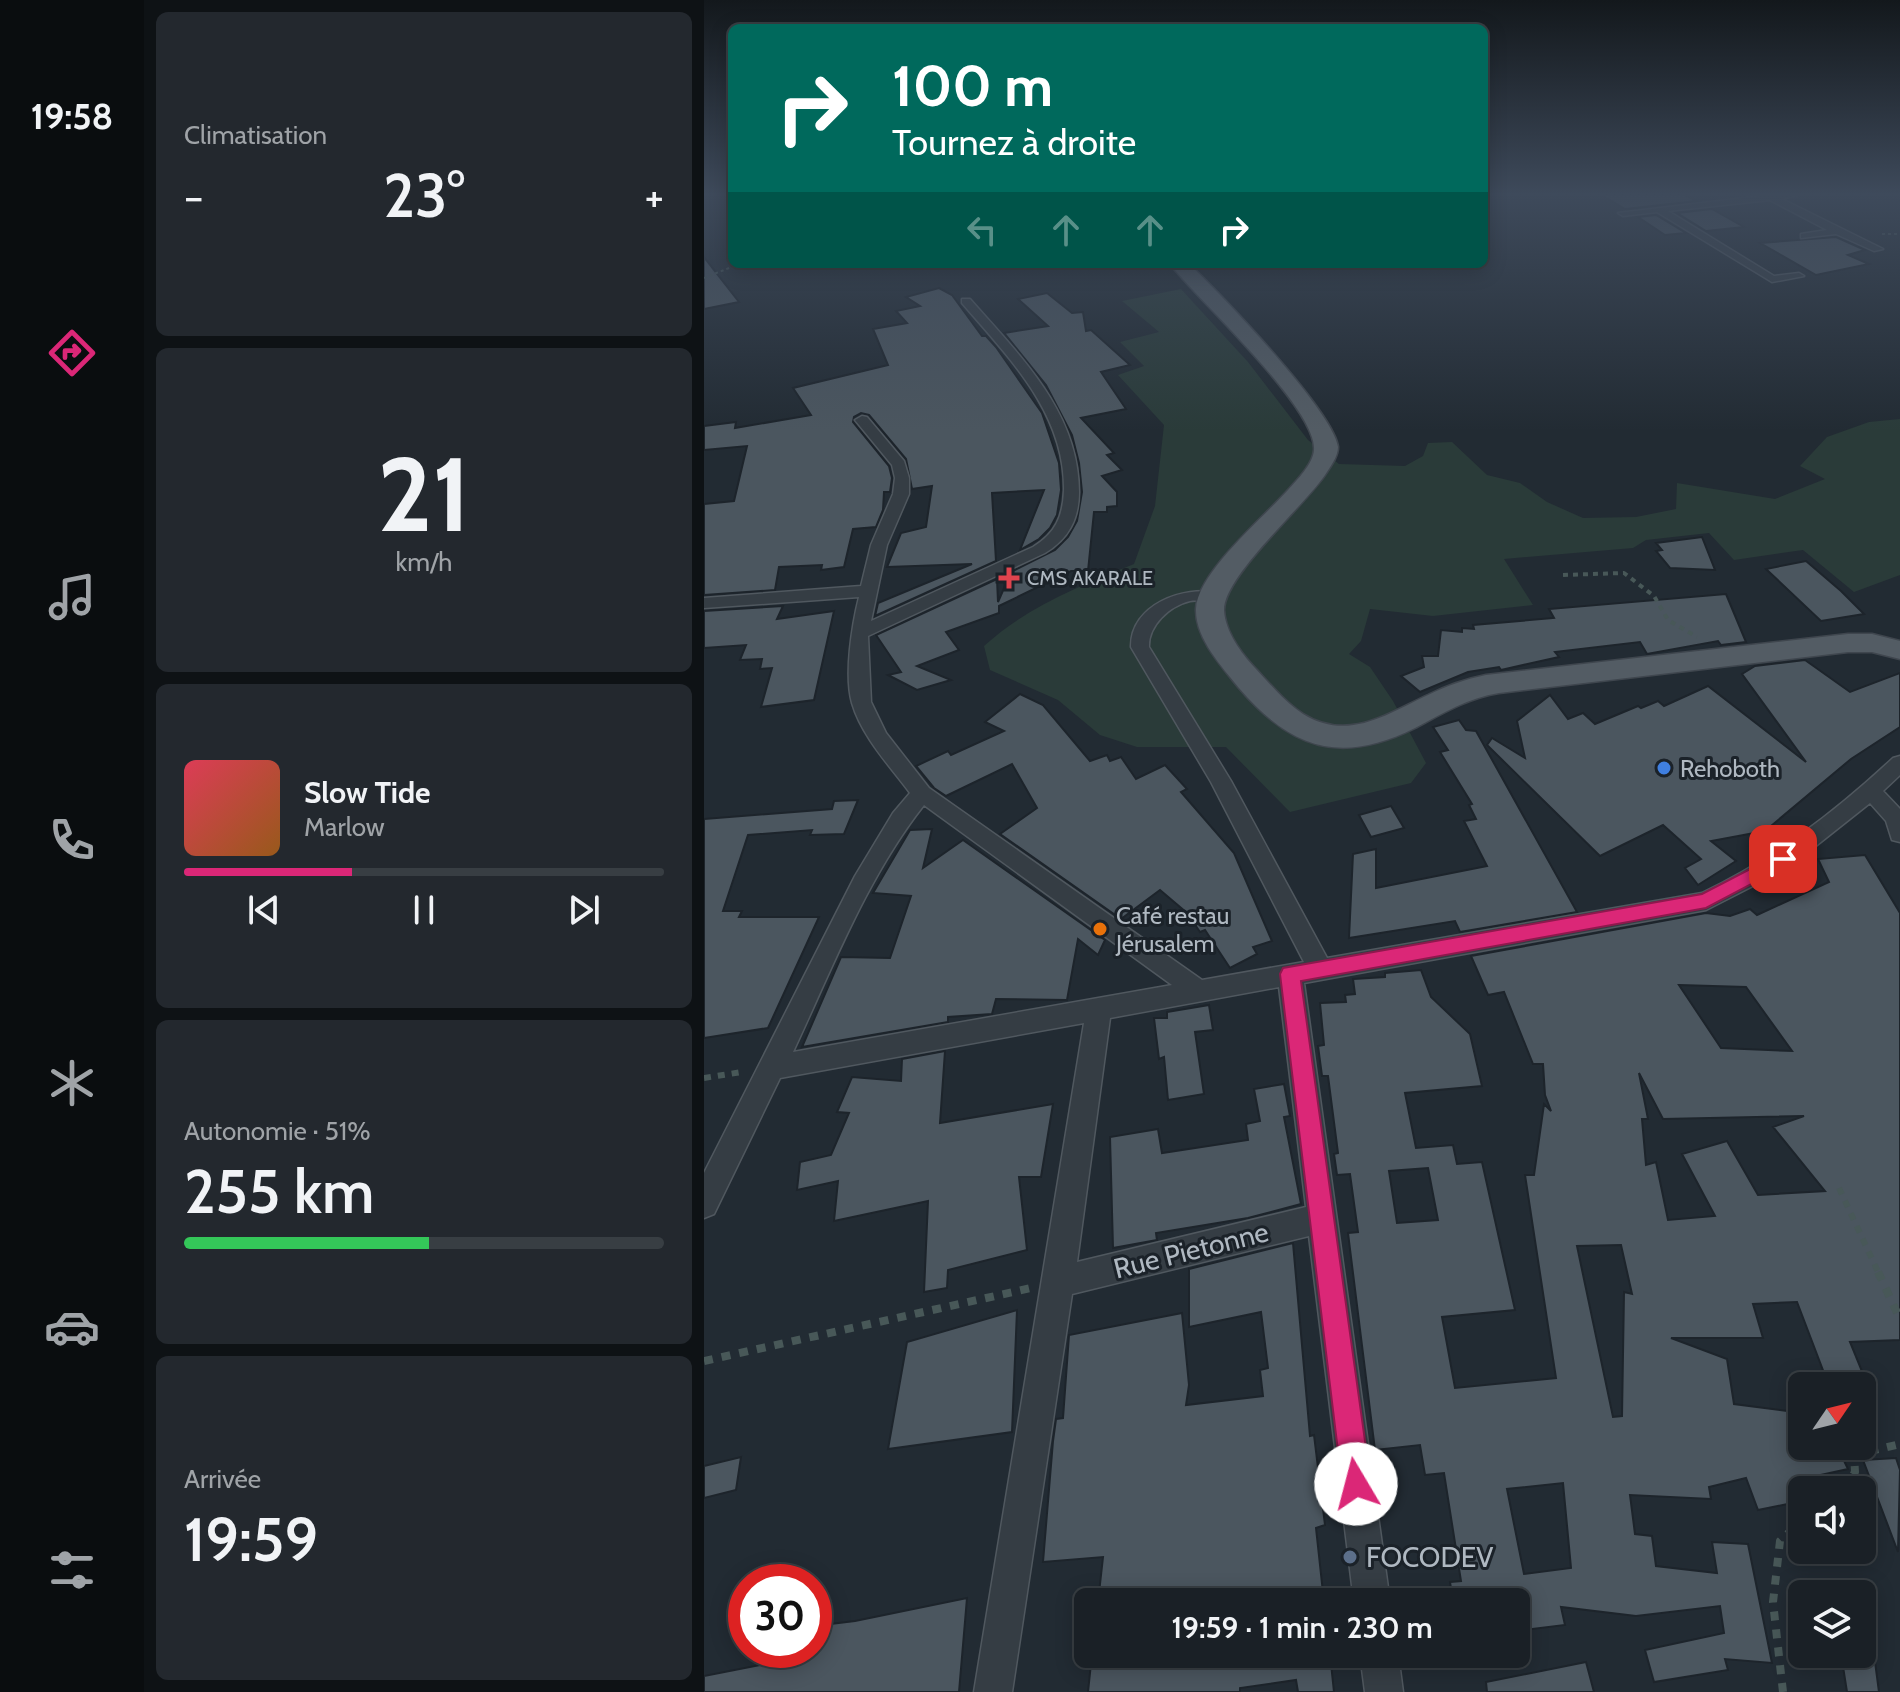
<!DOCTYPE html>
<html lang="fr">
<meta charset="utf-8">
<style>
:root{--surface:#1a2026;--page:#23282e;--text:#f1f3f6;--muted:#9fa3a7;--line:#383e43;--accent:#db2777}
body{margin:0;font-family:Cabin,sans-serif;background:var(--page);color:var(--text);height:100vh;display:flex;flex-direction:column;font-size:30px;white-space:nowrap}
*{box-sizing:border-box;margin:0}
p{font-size:26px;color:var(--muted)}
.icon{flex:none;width:44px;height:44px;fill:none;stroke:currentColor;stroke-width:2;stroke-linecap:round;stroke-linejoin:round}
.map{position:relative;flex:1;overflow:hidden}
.details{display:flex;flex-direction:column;gap:12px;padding:12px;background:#0e1215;width:560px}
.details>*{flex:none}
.hud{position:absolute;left:24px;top:24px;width:760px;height:244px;border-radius:12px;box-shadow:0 4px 20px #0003,0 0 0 2px var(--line);background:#00695c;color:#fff;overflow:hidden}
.needle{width:52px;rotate:55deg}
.fabs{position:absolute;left:1084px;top:1372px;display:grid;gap:16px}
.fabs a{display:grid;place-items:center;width:88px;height:88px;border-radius:12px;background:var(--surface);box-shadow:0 4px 20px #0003,0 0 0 2px var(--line);font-size:40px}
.speed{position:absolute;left:24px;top:1564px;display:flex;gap:16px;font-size:40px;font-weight:700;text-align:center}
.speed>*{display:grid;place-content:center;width:104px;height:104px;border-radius:50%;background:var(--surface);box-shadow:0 4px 20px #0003,0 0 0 2px var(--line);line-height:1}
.speed .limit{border:12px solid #d22;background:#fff;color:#111}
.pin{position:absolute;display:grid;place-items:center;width:68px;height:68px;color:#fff;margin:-34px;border-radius:16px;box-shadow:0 4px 12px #0006}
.me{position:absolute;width:88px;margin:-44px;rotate:352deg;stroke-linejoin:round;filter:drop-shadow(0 0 6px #0008)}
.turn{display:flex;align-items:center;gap:28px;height:168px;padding:0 32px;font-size:36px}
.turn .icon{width:104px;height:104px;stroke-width:2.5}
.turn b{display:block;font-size:56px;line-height:68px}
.lanes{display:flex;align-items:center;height:76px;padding:0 32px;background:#0003;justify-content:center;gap:40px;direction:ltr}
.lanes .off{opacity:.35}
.big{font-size:60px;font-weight:600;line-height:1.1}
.details .card{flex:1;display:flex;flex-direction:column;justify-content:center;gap:12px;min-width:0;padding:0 28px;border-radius:12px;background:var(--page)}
.details .dial{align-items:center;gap:0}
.dial b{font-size:104px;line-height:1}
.song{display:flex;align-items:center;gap:24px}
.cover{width:96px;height:96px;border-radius:12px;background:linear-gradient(135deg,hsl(350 70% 55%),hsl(30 70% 35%))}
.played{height:8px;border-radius:4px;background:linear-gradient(90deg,var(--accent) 35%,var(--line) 35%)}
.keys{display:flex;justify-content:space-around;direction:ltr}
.heat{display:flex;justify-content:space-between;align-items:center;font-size:44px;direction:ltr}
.charge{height:12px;border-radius:6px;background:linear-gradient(90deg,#34c759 51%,var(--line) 0)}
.trip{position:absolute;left:370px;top:1588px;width:456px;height:80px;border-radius:12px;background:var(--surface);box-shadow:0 4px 20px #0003,0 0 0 2px var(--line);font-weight:600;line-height:80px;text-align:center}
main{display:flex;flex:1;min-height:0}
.dock{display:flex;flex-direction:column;width:144px;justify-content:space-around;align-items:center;background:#0a0d0f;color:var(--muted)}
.dock .icon{width:56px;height:56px}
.dock .active{color:var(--accent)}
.dock b{font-size:36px;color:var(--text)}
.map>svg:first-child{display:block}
.green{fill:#2a3b39}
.building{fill:#4b565f;stroke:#1d242b;stroke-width:2;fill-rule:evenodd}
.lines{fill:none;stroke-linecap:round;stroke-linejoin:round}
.minor-casing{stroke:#50585f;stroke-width:3}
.primary-casing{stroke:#3f464e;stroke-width:3}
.path-far3{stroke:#485858;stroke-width:2;stroke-dasharray:3 3;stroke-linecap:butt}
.path-far2{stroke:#485858;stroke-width:4;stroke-dasharray:5 5;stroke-linecap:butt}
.path-far1{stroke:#485858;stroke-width:6;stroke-dasharray:7 7;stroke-linecap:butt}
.path{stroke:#485858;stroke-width:8;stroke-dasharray:9 9;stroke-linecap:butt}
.minor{fill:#353d44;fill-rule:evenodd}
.primary{fill:#535c64;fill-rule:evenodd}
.route{fill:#db2777;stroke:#8e194d;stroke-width:2}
.health-dot{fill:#e0444e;stroke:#1b2229;stroke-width:3}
.shop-dot{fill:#3f7fe0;stroke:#1b2229;stroke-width:3}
.food-dot{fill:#e8710a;stroke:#1b2229;stroke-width:3}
.service-dot{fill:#5c6f8a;stroke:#1b2229;stroke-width:3}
.labels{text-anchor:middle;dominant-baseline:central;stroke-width:6;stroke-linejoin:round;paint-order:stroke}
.far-poi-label{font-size:20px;fill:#afb8c1;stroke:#1b2229;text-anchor:start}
.poi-label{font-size:24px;fill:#afb8c1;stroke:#1b2229;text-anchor:start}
.near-street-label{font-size:28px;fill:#afb8c1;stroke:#1b2229}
.near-poi-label{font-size:28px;fill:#afb8c1;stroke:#1b2229;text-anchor:start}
</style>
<main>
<nav class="dock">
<b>19:58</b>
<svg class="icon active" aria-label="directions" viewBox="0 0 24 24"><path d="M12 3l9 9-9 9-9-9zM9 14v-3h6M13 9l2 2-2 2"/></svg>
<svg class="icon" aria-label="music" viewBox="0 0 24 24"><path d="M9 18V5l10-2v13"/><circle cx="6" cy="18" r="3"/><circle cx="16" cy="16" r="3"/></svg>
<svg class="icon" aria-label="phone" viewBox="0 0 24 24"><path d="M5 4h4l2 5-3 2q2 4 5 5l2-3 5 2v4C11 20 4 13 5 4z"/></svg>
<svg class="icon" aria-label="climate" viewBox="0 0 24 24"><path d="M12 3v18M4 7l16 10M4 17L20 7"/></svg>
<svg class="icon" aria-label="car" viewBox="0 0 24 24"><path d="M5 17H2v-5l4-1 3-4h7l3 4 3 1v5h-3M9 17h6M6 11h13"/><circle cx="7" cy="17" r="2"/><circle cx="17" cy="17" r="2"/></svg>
<svg class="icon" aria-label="filters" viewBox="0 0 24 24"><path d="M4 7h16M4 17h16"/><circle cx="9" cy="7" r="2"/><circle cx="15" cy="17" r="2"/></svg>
</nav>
<section class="details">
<div class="card"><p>Climatisation</p>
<div class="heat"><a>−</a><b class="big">23°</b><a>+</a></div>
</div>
<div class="card dial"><b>21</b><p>km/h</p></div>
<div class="card">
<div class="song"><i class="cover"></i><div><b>Slow Tide</b><p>Marlow</p></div></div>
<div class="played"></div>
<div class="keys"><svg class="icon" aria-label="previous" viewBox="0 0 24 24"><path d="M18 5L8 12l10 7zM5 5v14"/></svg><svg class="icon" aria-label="pause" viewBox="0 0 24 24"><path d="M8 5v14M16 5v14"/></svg><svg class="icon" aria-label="next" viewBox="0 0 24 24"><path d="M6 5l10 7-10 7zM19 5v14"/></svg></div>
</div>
<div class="card"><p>Autonomie · 51%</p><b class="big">255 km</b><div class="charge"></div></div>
<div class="card"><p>Arrivée</p><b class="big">19:59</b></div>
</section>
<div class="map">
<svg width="1196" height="1692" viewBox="0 0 1196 1692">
<rect width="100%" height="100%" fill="#222b33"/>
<path class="green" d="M477 289 544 362 604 440 635 464 701 466 719 456 724 443 748 442 783 475 816 483 843 502 879 518 932 517 972 509 973 483 1071 499 1121 479 1096 466 1123 437 1165 422 1196 419V575L1150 592 1099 550 1030 560 1005 533 942 540 929 548 800 559 829 605 729 616 666 609 657 641 645 654 666 667 689 701 722 763 707 783 586 812 522 747H433L396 735 354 700 286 670 280 646C324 606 376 586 430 564L451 506 460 425 414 375 440 366 416 342 455 332 418 301Z"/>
<g class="building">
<path d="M898 195H981L993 201 921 209Z"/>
<path d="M1008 209 1040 227 1002 231 973 213Z"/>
<path d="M952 215 982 233 961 235 934 217Z"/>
<path d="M1132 237 1161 250 1144 255 1165 264 1112 275 1056 243Z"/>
<path d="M0 257 35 302 0 309Z"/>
<path d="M235 288 248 295 278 336H282L292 347 338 413 355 463 357 490 353 515 346 528 335 539 316 550 340 490 288 493 292 561 171 616 174 603 268 564 183 567 197 533 222 527 228 486 208 489 202 459 165 415 157 413 150 417 149 422 185 466 188 478 186 492H180L179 510 172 527 149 529 140 567 117 570 118 565 75 567 71 590 0 595V504L30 501 43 446 0 450V426L32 422 31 428 107 415 89 388 184 365 169 329 203 323 192 311 216 306 202 297Z"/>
<path d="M343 293 368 313 379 312 382 331 387 330 426 365 397 372 422 409 377 418 410 453 403 455 418 470 398 476 413 492V506L403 507V512H390L384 571H367L295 606V613L242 632 255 650 213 666 247 680 213 690 184 675 197 672 172 635 293 579 294 602 307 572 351 550 364 537 373 521 378 492 375 463 368 435 342 385 300 333 344 326 314 299Z"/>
<path d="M998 537 1011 570 966 568 952 551 958 550 952 543Z"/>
<path d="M1102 561 1137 591 1160 614 1117 621 1062 569Z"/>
<path d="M1022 594 1042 642 1017 645 1014 641 943 654 936 642 851 652 855 657 797 670 795 667 764 672 716 692 697 676 720 667 718 656H734L737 630 758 632V628L770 629 769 625 850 618 845 609Z"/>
<path d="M79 606 73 619 130 611 110 700 57 707 68 668 56 669 58 659 36 660 42 645 0 648V611Z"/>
<path d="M1101 660 1146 692 1196 673V727L1147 759 1061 831 1007 841 1032 861 994 885 981 868 997 859 959 825 896 856 783 745 788 738 821 758 813 721 846 695 864 719 879 713 891 724 934 706 937 708 954 701 960 706 1004 686 1102 762 1038 674 1051 666Z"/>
<path d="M316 694 339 705 386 761 403 755 406 761 417 757 432 779 461 765 483 789 477 792 530 853 568 941 549 947 553 954 526 968 501 930 496 932 483 913 456 890 417 919 296 834 333 808 308 764 242 796 230 788 212 766 244 751 247 755 300 731 281 722Z"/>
<path d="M755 720 762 730 772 731 873 912 756 932 751 921 645 938 649 854 672 849V888L783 866 760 821 772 819 765 805 768 804 736 752 744 750 729 727Z"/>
<path d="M154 800 140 834 106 835 108 830 44 835 19 911H38L35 917H115L64 1028 0 1038V819L128 809 130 801Z"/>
<path d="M687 806 700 828 667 837 655 815Z"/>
<path d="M228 829 219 868 259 840 401 940 394 955 374 939 363 1000 292 999 288 1014 244 1017V1022L98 1047 137 957 186 958 207 896 169 893 206 830Z"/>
<path d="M1161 855 1196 913V1340L1146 1342 1164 1386H1125L1093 1302 1049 1304 1059 1338H967L1023 1359 1030 1404 1098 1413V1446H1133L1144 1469 1098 1479V1501L1054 1510 1042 1478 1005 1487 1007 1499 926 1495 931 1534 948 1536 952 1566 1013 1573 1008 1542 1044 1544 1068 1663 1021 1659 1024 1670 950 1682 941 1650 1020 1633 1016 1606 932 1616 857 1607 861 1625 812 1631V1602H749L746 1582 757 1581 740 1473 721 1475 716 1445 671 1450 644 1233 654 1232 646 1174 633 1175 630 1154 634 1153 624 1076H618L614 1046 620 1045 616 1003 642 1002 641 995 651 994 649 979 681 977V973L717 970 727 997 766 1034 778 1086 701 1093 712 1148 749 1145 753 1164 778 1162 811 1310 738 1317 751 1388 852 1378 821 1175H830L840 1104 847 1111 841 1095 839 1064H829L800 992 784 995 767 956 1002 913 1026 916 1046 909 1053 915 1125 882 1114 859ZM975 985 1042 987 1088 1051 1017 1048ZM935 1073 959 1119 1100 1116 1069 1127 1121 1191 1054 1195 1023 1141 978 1154 1011 1216 964 1220 952 1162 942 1165 938 1119H944ZM724 1168 734 1220 693 1223 685 1171ZM917 1245 928 1294 920 1292 918 1416 909 1417 873 1246ZM859 1483 867 1568 820 1574 803 1489Z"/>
<path d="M505 1005 509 1030 491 1032 500 1094 464 1100 460 1057 455 1059 450 1018H463V1012Z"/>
<path d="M241 1051 236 1123 349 1104 337 1177H315L323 1250 244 1270 243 1288 220 1292 224 1201 130 1221 134 1181 93 1190 96 1162 127 1155 145 1113 133 1112 148 1077 197 1081 198 1059Z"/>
<path d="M580 1084 586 1116 580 1117 597 1204 544 1218 452 1233 453 1240 409 1248 406 1137 454 1129 458 1153 544 1140 542 1124 556 1121 550 1089Z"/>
<path d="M589 1243 606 1436 610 1435 621 1525 612 1528 620 1602H394L399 1557 339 1562 349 1441 352 1419 359 1418 365 1335 478 1313 485 1385 482 1405 559 1396 556 1370 564 1368 557 1312 485 1327V1269Z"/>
<path d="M313 1310 308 1432 184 1449 203 1342Z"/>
<path d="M37 1457 32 1490 0 1498V1466Z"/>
<path d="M1192 1458 1196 1470 1194 1552 1159 1460Z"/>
<path d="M263 1598 255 1692H0V1676L97 1657 98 1650H110V1626L151 1621Z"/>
<path d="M388 1654H626L630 1692H594L592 1680 536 1688V1692H384Z"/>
<path d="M1137 1654H1170L1175 1692H1143Z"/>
<path d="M882 1662 890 1692H783L782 1682Z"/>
</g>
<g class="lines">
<g class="minor-casing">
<g id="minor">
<path d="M1066 195H1094L1078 199 1179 249 1170 251 1132 234 1097 238V234L1123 230 1066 200 964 211 1070 276 1095 273 1100 276 1068 282 953 212 919 216 914 213Z"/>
<path d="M258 299H266C316 356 375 412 375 492 375 520 364 539 341 553L164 636 167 702 182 733 225 788 498 980 600 962 507 782 427 647C426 605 480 585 514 593L517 597C507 605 497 599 486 601 465 606 444 626 445 647L527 781 623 958 998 893C1071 858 1130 813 1189 758L1196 756V775L1179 791 1196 809V842L1188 840 1182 821 1166 803 1084 868 1002 910 600 983 686 1602H650L605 1236 368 1294 308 1692H270L380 1023 76 1078 10 1214 0 1218V1173L151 876 189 813 206 793C186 766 158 737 148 703 140 675 148 625 155 597L0 608V598L157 586 167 545 189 494 191 478 188 465 151 420 158 416 163 417 200 461 205 478V494L183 545 167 621 329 547C352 533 359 516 360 490 361 413 305 358 258 303ZM220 805 468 985 89 1052C128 969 163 877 220 805ZM575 987 602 1207 373 1262 406 1018Z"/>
<path d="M656 1654H694L699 1692H661Z"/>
</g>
</g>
<g class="primary-casing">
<path id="primary" d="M466 264H485C515 292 630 412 634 447 634 457 626 467 621 475 600 506 520 576 520 610 521 631 537 653 551 668 566 684 581 702 599 714 644 742 683 714 724 695 742 686 762 679 782 675L1144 634H1168L1196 641V659L1168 652H1144L795 693C764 698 739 713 711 728 637 765 587 749 535 688 518 667 491 638 492 609 493 573 560 517 584 490 593 480 609 464 610 450 613 408 494 300 466 264Z"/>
</g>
<g class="path-far3">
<path d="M780 195H784"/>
<path d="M1178 234H1196"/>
<path d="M0 278 35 264"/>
</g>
<path class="path-far2" d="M859 575 920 573 950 596 964 620 993 637"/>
<g class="path-far1">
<path d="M0 1078 38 1072"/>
<path d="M1135 1188 1175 1274"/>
</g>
<g class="path">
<path d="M1174 1272 1196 1319"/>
<path d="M0 1361 327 1288"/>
<path d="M1140 1490 1151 1472 1150 1455 1196 1444"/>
<path d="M1079 1692 1069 1602 1076 1541 1098 1520"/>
</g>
<use href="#minor" class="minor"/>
<use href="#primary" class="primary"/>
</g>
<linearGradient id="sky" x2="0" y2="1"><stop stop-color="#13181c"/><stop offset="0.45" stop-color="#3e4a5b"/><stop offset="1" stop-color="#3e4a5b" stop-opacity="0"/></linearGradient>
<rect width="1196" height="431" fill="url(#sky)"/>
<path class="route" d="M1079 852 1085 854 1088 859 1085 864 1002 908 597 981 667 1484 663 1494 652 1498 642 1494 638 1484 576 974 579 968 998 894Z"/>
<path class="health-dot" d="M301 566h8v8h8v8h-8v8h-8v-8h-8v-8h8z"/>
<circle class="shop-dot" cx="960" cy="768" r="8"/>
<circle class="food-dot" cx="396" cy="929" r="8"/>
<circle class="service-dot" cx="646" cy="1557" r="8"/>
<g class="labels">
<g class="far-poi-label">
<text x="323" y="578">CMS AKARALE</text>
</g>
<g class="poi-label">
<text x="976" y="768">Rehoboth</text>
<text x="412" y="915">Café restau<tspan x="412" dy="28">Jérusalem</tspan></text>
</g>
<g class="near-street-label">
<text transform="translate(487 1250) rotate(-14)">Rue Pietonne</text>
</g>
<g class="near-poi-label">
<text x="662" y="1557">FOCODEV</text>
</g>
</g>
</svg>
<div class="fabs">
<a><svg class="needle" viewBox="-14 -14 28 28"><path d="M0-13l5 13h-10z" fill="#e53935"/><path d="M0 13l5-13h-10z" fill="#9fa3a7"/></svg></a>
<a><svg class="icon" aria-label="sound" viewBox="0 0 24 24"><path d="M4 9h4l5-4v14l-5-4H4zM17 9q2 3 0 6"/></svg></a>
<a><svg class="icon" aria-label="layers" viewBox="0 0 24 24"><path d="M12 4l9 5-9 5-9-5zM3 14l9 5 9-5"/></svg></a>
</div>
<div class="speed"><div class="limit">30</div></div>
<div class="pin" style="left:1079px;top:859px;background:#d93025"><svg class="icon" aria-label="arrive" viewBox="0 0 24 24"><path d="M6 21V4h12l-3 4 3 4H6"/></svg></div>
<svg class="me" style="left:652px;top:1484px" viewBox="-20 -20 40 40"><circle r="19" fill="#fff"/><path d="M0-13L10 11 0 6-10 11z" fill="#db2777"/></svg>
<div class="trip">19:59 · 1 min · 230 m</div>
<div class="hud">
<div class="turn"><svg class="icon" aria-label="right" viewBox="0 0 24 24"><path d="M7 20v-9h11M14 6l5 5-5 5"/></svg><div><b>100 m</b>Tournez à droite</div></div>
<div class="lanes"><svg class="icon off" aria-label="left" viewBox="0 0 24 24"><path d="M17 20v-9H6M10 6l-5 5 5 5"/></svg><svg class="icon off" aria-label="ahead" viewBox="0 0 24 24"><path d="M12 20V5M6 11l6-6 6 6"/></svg><svg class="icon off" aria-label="ahead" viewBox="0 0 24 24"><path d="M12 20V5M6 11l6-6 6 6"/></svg><svg class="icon" aria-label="right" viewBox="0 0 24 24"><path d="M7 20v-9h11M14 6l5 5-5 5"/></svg></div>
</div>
</div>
</main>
